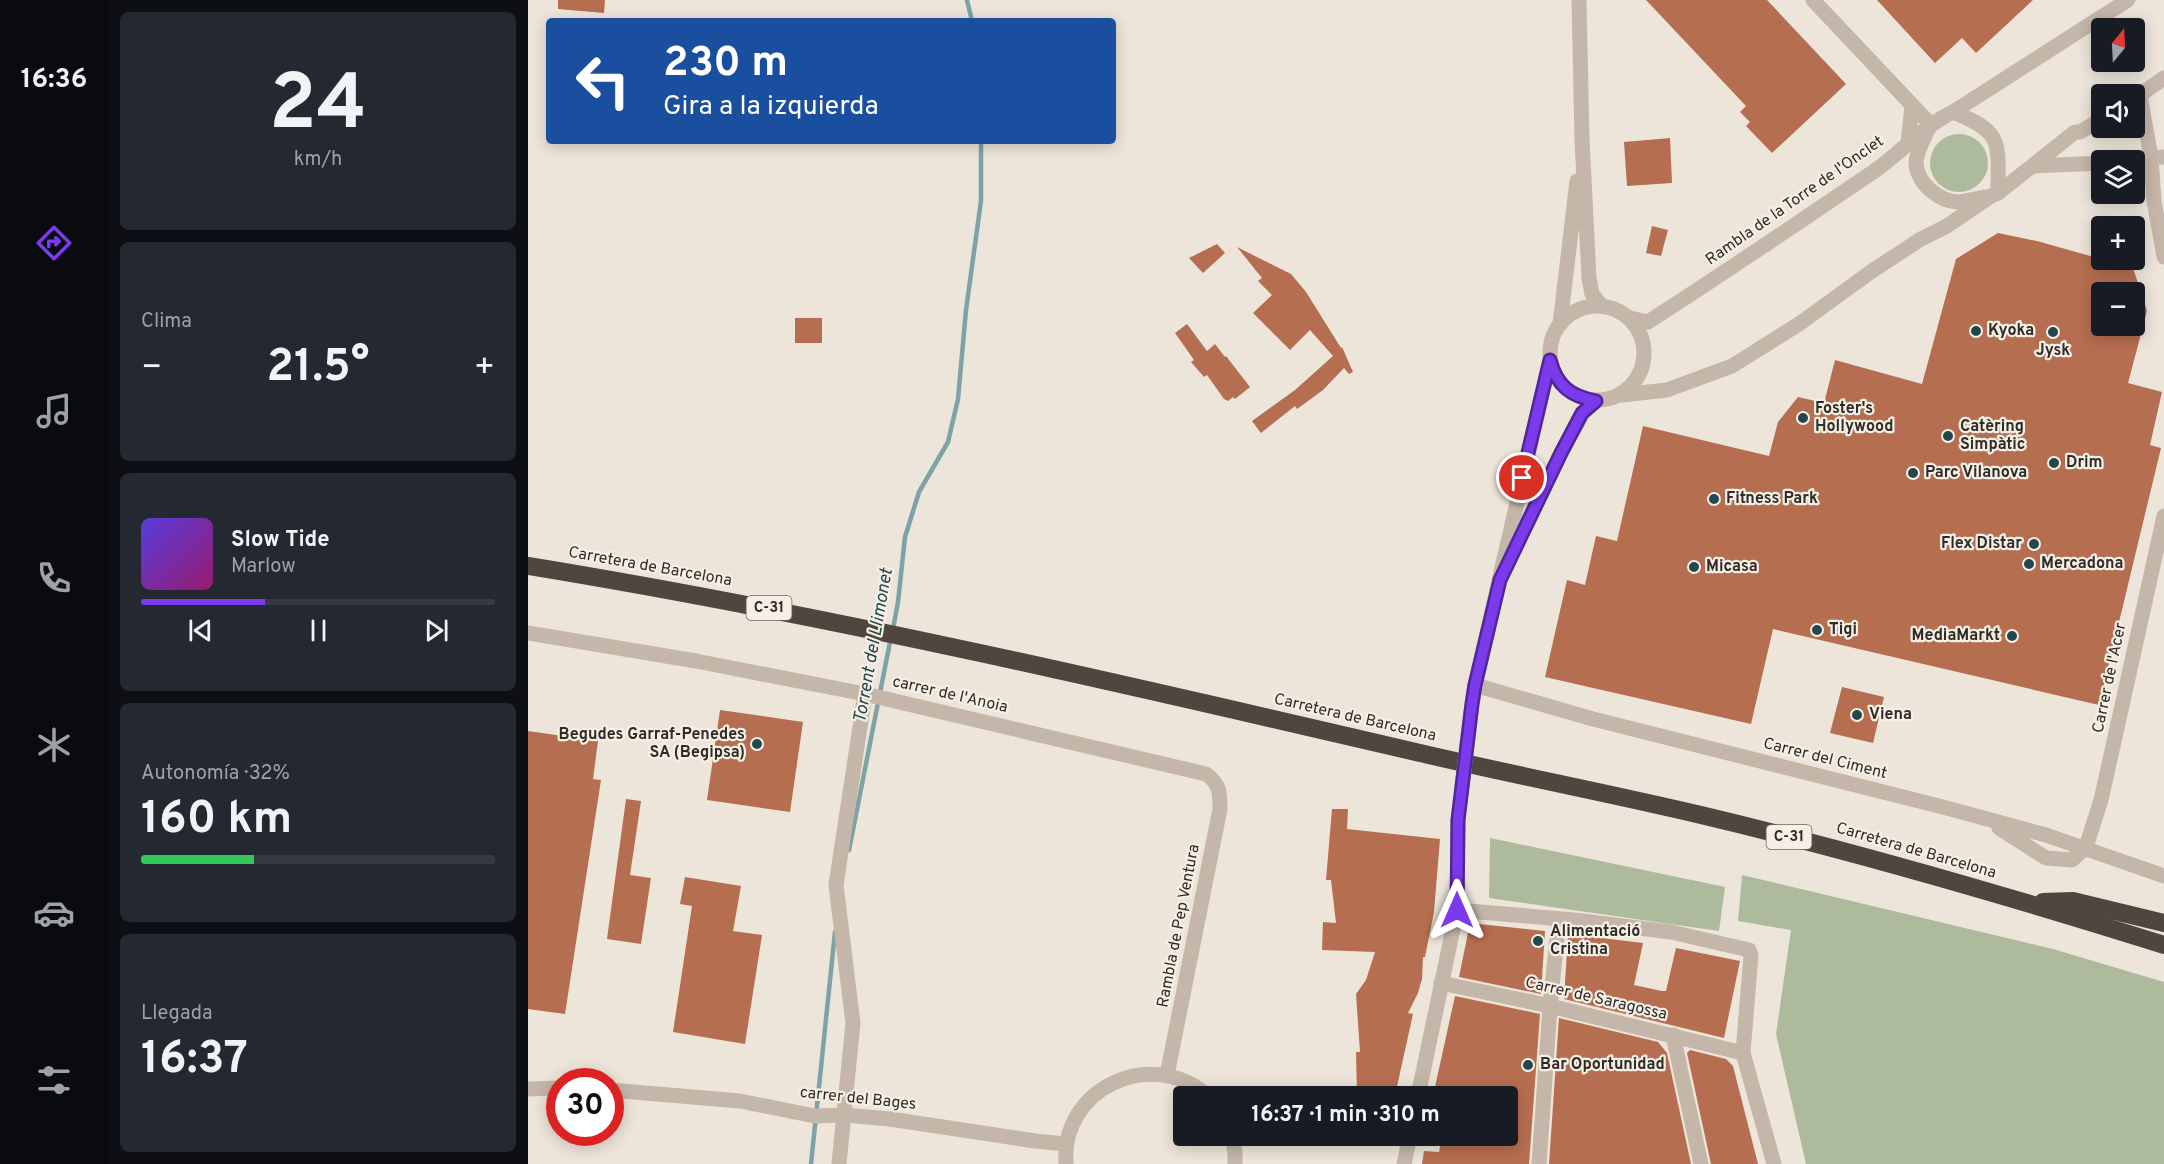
<!DOCTYPE html>
<html lang="es">
<meta charset="utf-8">
<style>
:root{--surface:#171b24;--page:#242831;--text:#f1f3f6;--muted:#9ea1a6;--line:#363941;--accent:#7c3aed}
body{margin:0;font-family:Overpass,sans-serif;background:var(--page);color:var(--text);height:100vh;display:flex;flex-direction:column;font-size:22px;white-space:nowrap}
*{box-sizing:border-box;margin:0}
p{font-size:20px;color:var(--muted)}
.icon{flex:none;width:33px;height:33px;fill:none;stroke:currentColor;stroke-width:2;stroke-linecap:round;stroke-linejoin:round}
.map{position:relative;flex:1;overflow:hidden}
.drawer{display:flex;flex-direction:column;gap:12px;padding:12px;background:#0d0f14;width:420px}
.drawer>*{flex:none}
.hud{position:absolute;left:18px;top:18px;width:570px;height:126px;border-radius:6px;box-shadow:0 3px 15px #0003;background:#1a4fa0;color:#fff;overflow:hidden}
.needle{width:39px;rotate:18deg}
.controls{position:absolute;left:1563px;top:18px;display:grid;gap:12px}
.controls a{display:grid;place-items:center;width:54px;height:54px;border-radius:6px;background:var(--surface);box-shadow:0 3px 15px #0003;font-size:30px}
.speed{position:absolute;left:18px;top:1068px;display:flex;gap:12px;font-size:30px;font-weight:700;text-align:center}
.speed>*{display:grid;place-content:center;width:78px;height:78px;border-radius:50%;background:var(--surface);box-shadow:0 3px 15px #0003;line-height:1}
.speed .limit{border:9px solid #d22;background:#fff;color:#111}
.pin{position:absolute;display:grid;place-items:center;width:51px;height:51px;color:#fff;margin:-26px;border:3px solid #fff;border-radius:50%;box-shadow:0 2px 6px #0007}
.me{position:absolute;width:66px;margin:-33px;rotate:0deg;stroke-linejoin:round;filter:drop-shadow(0 0 4px #0008)}
.turn{display:flex;align-items:center;gap:21px;height:126px;padding:0 18px;font-size:27px}
.turn .icon{width:78px;height:78px;stroke-width:2.5}
.turn b{display:block;font-size:42px;line-height:51px}
.big{font-size:45px;font-weight:700;line-height:1.1}
.drawer .card{flex:1;display:flex;flex-direction:column;justify-content:center;gap:9px;min-width:0;padding:0 21px;border-radius:9px;background:var(--page)}
.drawer .dial{align-items:center;gap:0}
.dial b{font-size:78px;line-height:1}
.song{display:flex;align-items:center;gap:18px}
.cover{width:72px;height:72px;border-radius:9px;background:linear-gradient(135deg,hsl(250 70% 55%),hsl(320 70% 35%))}
.played{height:6px;border-radius:3px;background:linear-gradient(90deg,var(--accent) 35%,var(--line) 35%)}
.keys{display:flex;justify-content:space-around;direction:ltr}
.heat{display:flex;justify-content:space-between;align-items:center;font-size:33px;direction:ltr}
.charge{height:9px;border-radius:4px;background:linear-gradient(90deg,#34c759 32%,var(--line) 0)}
.trip{position:absolute;left:645px;top:1086px;width:345px;height:60px;border-radius:6px;background:var(--surface);box-shadow:0 3px 15px #0003;font-weight:700;line-height:60px;text-align:center}
main{display:flex;flex:1;min-height:0}
.dock{display:flex;flex-direction:column;width:108px;justify-content:space-around;align-items:center;background:#090b0e;color:var(--muted)}
.dock .icon{width:42px;height:42px}
.dock .active{color:var(--accent)}
.dock b{font-size:27px;color:var(--text)}
.map>svg:first-child{display:block}
.green{fill:#aeba9c}
.lines{fill:none;stroke-linecap:round;stroke-linejoin:round}
.stream{stroke:#7da2a7;stroke-width:4.5}
.building{fill:#b66e50;fill-rule:evenodd}
.minor{stroke:#c4b6a8;stroke-width:15}
.highway{stroke:#51463f;stroke-width:18}
.minor-bridge{stroke:#c4b6a8;stroke-width:15}
.route-casing{stroke:#51269a;stroke-width:15}
.route{stroke:#7c3aed;stroke-width:10}
.poi-dot{fill:#22484d;stroke:#f6efe5;stroke-width:2}
.labels{text-anchor:middle;dominant-baseline:central;stroke-width:4.5;stroke-linejoin:round;paint-order:stroke}
.shield{fill:#f6efe5;stroke:#6c6660;stroke-width:1.5}
.shield-label{font-size:15px;font-weight:bold;fill:#312b27}
.street-label{font-size:16px;fill:#312b27;stroke:#f6efe5}
.poi-label{font-size:16px;font-weight:bold;fill:#312b27;stroke:#f6efe5;text-anchor:start}
.water-label{font-size:18px;font-style:italic;fill:#22484d;stroke:#f6efe5}
</style>
<main>
<nav class="dock">
<b>16:36</b>
<svg class="icon active" aria-label="directions" viewBox="0 0 24 24"><path d="M12 3l9 9-9 9-9-9zM9 14v-3h6M13 9l2 2-2 2"/></svg>
<svg class="icon" aria-label="music" viewBox="0 0 24 24"><path d="M9 18V5l10-2v13"/><circle cx="6" cy="18" r="3"/><circle cx="16" cy="16" r="3"/></svg>
<svg class="icon" aria-label="phone" viewBox="0 0 24 24"><path d="M5 4h4l2 5-3 2q2 4 5 5l2-3 5 2v4C11 20 4 13 5 4z"/></svg>
<svg class="icon" aria-label="climate" viewBox="0 0 24 24"><path d="M12 3v18M4 7l16 10M4 17L20 7"/></svg>
<svg class="icon" aria-label="car" viewBox="0 0 24 24"><path d="M5 17H2v-5l4-1 3-4h7l3 4 3 1v5h-3M9 17h6M6 11h13"/><circle cx="7" cy="17" r="2"/><circle cx="17" cy="17" r="2"/></svg>
<svg class="icon" aria-label="filters" viewBox="0 0 24 24"><path d="M4 7h16M4 17h16"/><circle cx="9" cy="7" r="2"/><circle cx="15" cy="17" r="2"/></svg>
</nav>
<section class="drawer">
<div class="card dial"><b>24</b><p>km/h</p></div>
<div class="card"><p>Clima</p>
<div class="heat"><a>−</a><b class="big">21.5°</b><a>+</a></div>
</div>
<div class="card">
<div class="song"><i class="cover"></i><div><b>Slow Tide</b><p>Marlow</p></div></div>
<div class="played"></div>
<div class="keys"><svg class="icon" aria-label="previous" viewBox="0 0 24 24"><path d="M18 5L8 12l10 7zM5 5v14"/></svg><svg class="icon" aria-label="pause" viewBox="0 0 24 24"><path d="M8 5v14M16 5v14"/></svg><svg class="icon" aria-label="next" viewBox="0 0 24 24"><path d="M6 5l10 7-10 7zM19 5v14"/></svg></div>
</div>
<div class="card"><p>Autonomía · 32%</p><b class="big">160 km</b><div class="charge"></div></div>
<div class="card"><p>Llegada</p><b class="big">16:37</b></div>
</section>
<div class="map">
<svg width="1636" height="1164" viewBox="0 0 1636 1164">
<rect width="100%" height="100%" fill="#ede5da"/>
<g class="green">
<circle cx="1431" cy="163" r="29"/>
<path d="M962 838 1197 887 1191 931 961 898Z"/>
<path d="M1214 875 1525 949 1636 982V1164H1278L1248 1034 1263 930 1210 921Z"/>
</g>
<g class="lines">
<g class="stream">
<path d="M439 0 444 21"/>
<path d="M365 629 370 602 377 537 391 492 420 442 430 399 438 310 453 201V141"/>
<path d="M321 850 363 637"/>
<path d="M283 1164 307 932"/>
</g>
</g>
<g class="building">
<path d="M30 0H77L76 13 30 9Z"/>
<path d="M1118 0H1239L1318 84 1244 153 1218 126 1222 122 1212 112 1218 106Z"/>
<path d="M1349 0H1505L1448 53 1434 38 1407 63Z"/>
<path d="M1142 138 1144 183 1099 186 1096 142Z"/>
<path d="M1124 226 1140 230 1133 256 1118 253Z"/>
<path d="M1470 233 1509 241 1605 268 1619 311 1600 383 1634 392 1622 445 1633 448 1571 705 1245 629 1223 724 1017 677 1039 580 1057 585 1068 536 1089 541 1115 426 1241 456 1250 422 1270 397 1296 403 1307 360 1394 384 1428 259ZM1574 292H1606V326H1574Z"/>
<path d="M689 244 697 253 675 273 661 258Z"/>
<path d="M709 247 763 274 778 292 813 348 814 347 825 372 821 374 816 368 795 390 769 409 767 406 733 433 724 421 767 390 805 356 782 330 762 350 725 313 744 295 730 281 734 278Z"/>
<rect x="267" y="318" width="27" height="25"/>
<path d="M659 324 679 351 687 344 697 357 698 356 722 387 707 399 705 397 700 401 696 399 679 375 676 377 663 362 666 360 647 333Z"/>
<path d="M1314 687 1356 697 1345 743 1302 733Z"/>
<path d="M192 710 275 722 262 812 179 800Z"/>
<path d="M0 731 70 741 65 779 73 780 37 1014 0 1009Z"/>
<path d="M98 799 113 801 102 875 123 878 113 944 79 939Z"/>
<path d="M804 809H820L819 829 912 839 906 912 897 957H895L894 979 890 993 880 1013 885 1014 868 1091 847 1088 845 1096H829L828 1052H832L828 994 838 980 847 952 794 950 795 922 808 923 803 880H798Z"/>
<path d="M157 877 213 886 205 931 234 935 217 1044 145 1032 164 906 152 904Z"/>
<path d="M942 923 1017 931 1013 994 931 977Z"/>
<path d="M1040 934 1115 943 1106 985 1134 991H1138L1148 948 1212 961 1196 1038 1036 999Z"/>
<path d="M927 996 1012 1014 1001 1164H894L896 1151 911 1152 914 1136H980V1096H905Z"/>
<path d="M1031 1018 1130 1042 1139 1053 1163 1164H1021Z"/>
<path d="M1162 1050 1198 1059 1205 1066 1230 1164H1183L1159 1053Z"/>
</g>
<g class="lines">
<g class="minor">
<path d="M1051 0 1054 140 1061 278 1064 294 1073 305"/>
<path d="M1285 0 1402 124"/>
<path d="M1612 96 1623 157 1626 201 1636 257"/>
<path d="M1606 99 1636 78"/>
<path d="M1425 112C1476 132 1470 143 1470 193"/>
<path d="M1401 127C1397 137 1388 152 1388 163 1389 183 1410 201 1430 202 1438 202 1449 198 1458 197"/>
<path d="M1380 143 1384 106"/>
<path d="M1595 160 1636 157"/>
<path d="M1505 166 1574 163"/>
<circle cx="1069" cy="353" r="47"/>
<path d="M1102 318 1120 322C1196 273 1270 223 1345 172 1373 153 1394 127 1425 112L1600 0"/>
<path d="M1032 324 1049 181"/>
<path d="M1094 395 1139 390 1204 366 1271 324 1344 271 1393 239 1419 226 1463 196 1470 193 1547 132H1552L1574 119"/>
<path d="M982 558 1033 453 1055 413 1068 401"/>
<path d="M0 633 168 661 337 694 678 774C692 784 692 793 692 809L639 1075"/>
<path d="M947 685 1065 719 1415 807 1518 835 1636 876"/>
<path d="M943 712 947 685 1022 360"/>
<path d="M1471 828 1518 858 1544 860 1558 847"/>
<path d="M1558 847 1573 800 1636 516"/>
<path d="M929 910 1046 920 1143 932 1221 950 1223 955 1215 1053 1246 1164"/>
<path d="M913 983 1022 1006 1215 1053"/>
<path d="M1145 1035 1173 1164"/>
<path d="M0 1089 32 1088"/>
<path d="M82 1090 212 1101 287 1116 317 1115 362 1119 507 1141 538 1144"/>
<path d="M890 1096 929 910 930 820"/>
<path d="M704 1136 707 1153V1164"/>
<path d="M311 1164 325 1023 308 885 337 694"/>
<path d="M538 1164C532 1088 624 1046 680 1096"/>
<path d="M876 1164 882 1136"/>
<path d="M1011 1164 1022 1006 1031 919"/>
</g>
<g class="highway">
<path d="M0 566C300 615 596 684 892 753 986 775 1080 793 1173 815 1329 852 1483 897 1636 945"/>
<path d="M1515 902 1545 901 1636 923"/>
</g>
<path class="minor-bridge" d="M930 820 943 712"/>
</g>
<g class="lines">
<g class="route-casing">
<path id="route" d="M929 910 930 820 944 704 947 685 972 580 1033 453 1054 413 1068 401C1042 396 1029 386 1022 360L994 478"/>
</g>
<use href="#route" class="route"/>
</g>
<g class="poi-dot">
<circle cx="1448" cy="331" r="6"/>
<circle cx="1525" cy="332" r="6"/>
<circle cx="1275" cy="418" r="6"/>
<circle cx="1420" cy="436" r="6"/>
<circle cx="1526" cy="463" r="6"/>
<circle cx="1385" cy="473" r="6"/>
<circle cx="1186" cy="499" r="6"/>
<circle cx="1506" cy="544" r="6"/>
<circle cx="1501" cy="564" r="6"/>
<circle cx="1166" cy="567" r="6"/>
<circle cx="1289" cy="630" r="6"/>
<circle cx="1484" cy="636" r="6"/>
<circle cx="1329" cy="715" r="6"/>
<circle cx="229" cy="744" r="6"/>
<circle cx="1010" cy="941" r="6"/>
<circle cx="1000" cy="1065" r="6"/>
</g>
<g class="labels">
<g class="shield">
<rect x="218.5" y="596" width="45" height="24" rx="4.5"/>
<rect x="1238.5" y="825" width="45" height="24" rx="4.5"/>
</g>
<g class="shield-label">
<text x="241" y="608">C-31</text>
<text x="1261" y="837">C-31</text>
</g>
<g class="street-label">
<text transform="translate(1267 201) rotate(-35)">Rambla de la Torre de l'Onclet</text>
<text transform="translate(122 567) rotate(10)">Carretera de Barcelona</text>
<text transform="translate(1582 678) rotate(-78)">Carrer de l'Acer</text>
<text transform="translate(422 695) rotate(13)">carrer de l'Anoia</text>
<text transform="translate(827 718) rotate(13)">Carretera de Barcelona</text>
<text transform="translate(1297 759) rotate(14)">Carrer del Ciment</text>
<text transform="translate(1388 851) rotate(16)">Carretera de Barcelona</text>
<text transform="translate(651 926) rotate(-79)">Rambla de Pep Ventura</text>
<text transform="translate(1068 999) rotate(13)">Carrer de Saragossa</text>
<text transform="translate(330 1099) rotate(6)">carrer del Bages</text>
</g>
<g class="poi-label">
<text x="1460" y="331">Kyoka</text>
<text x="1525" y="351" text-anchor="middle">Jysk</text>
<text x="1287" y="409">Foster's<tspan x="1287" dy="18">Hollywood</tspan></text>
<text x="1432" y="427">Catèring<tspan x="1432" dy="18">Simpàtic</tspan></text>
<text x="1538" y="463">Drim</text>
<text x="1397" y="473">Parc Vilanova</text>
<text x="1198" y="499">Fitness Park</text>
<text x="1494" y="544" text-anchor="end">Flex Distar</text>
<text x="1513" y="564">Mercadona</text>
<text x="1178" y="567">Micasa</text>
<text x="1301" y="630">Tigi</text>
<text x="1472" y="636" text-anchor="end">MediaMarkt</text>
<text x="1341" y="715">Viena</text>
<text x="217" y="735" text-anchor="end">Begudes Garraf-Penedes<tspan x="217" dy="18">SA (Begipsa)</tspan></text>
<text x="1022" y="932">Alimentació<tspan x="1022" dy="18">Cristina</tspan></text>
<text x="1012" y="1065">Bar Oportunidad</text>
</g>
<g class="water-label">
<text transform="translate(346 646) rotate(-80)">Torrent del Llimonet</text>
</g>
</g>
</svg>
<div class="controls">
<a><svg class="needle" viewBox="-14 -14 28 28"><path d="M0-13l5 13h-10z" fill="#e53935"/><path d="M0 13l5-13h-10z" fill="#9ea1a6"/></svg></a>
<a><svg class="icon" aria-label="sound" viewBox="0 0 24 24"><path d="M4 9h4l5-4v14l-5-4H4zM17 9q2 3 0 6"/></svg></a>
<a><svg class="icon" aria-label="layers" viewBox="0 0 24 24"><path d="M12 4l9 5-9 5-9-5zM3 14l9 5 9-5"/></svg></a>
<a>+</a>
<a>−</a>
</div>
<div class="speed"><div class="limit">30</div></div>
<div class="pin" style="left:994px;top:478px;background:#d93025"><svg class="icon" aria-label="arrive" viewBox="0 0 24 24"><path d="M6 21V4h12l-3 4 3 4H6"/></svg></div>
<svg class="me" style="left:929px;top:910px" viewBox="-20 -20 40 40"><path d="M0-17L14 15 0 8-14 15z" fill="#7c3aed" stroke="#fff" stroke-width="4"/></svg>
<div class="trip">16:37 · 1 min · 310 m</div>
<div class="hud">
<div class="turn"><svg class="icon" aria-label="left" viewBox="0 0 24 24"><path d="M17 20v-9H6M10 6l-5 5 5 5"/></svg><div><b>230 m</b>Gira a la izquierda</div></div>
</div>
</div>
</main>
